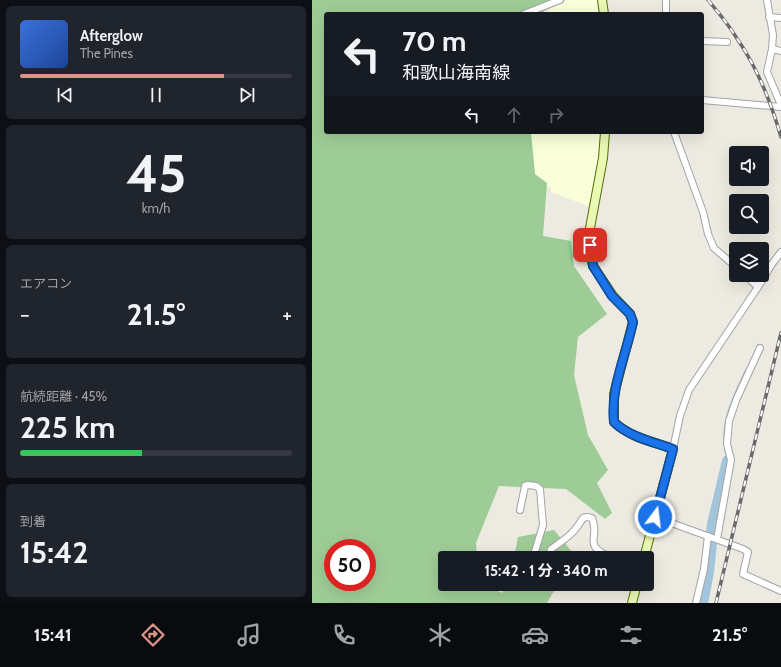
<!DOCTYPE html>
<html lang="ja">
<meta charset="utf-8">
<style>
:root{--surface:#171b24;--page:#20242c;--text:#f1f3f6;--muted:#9ea1a6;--line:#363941;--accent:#dd9488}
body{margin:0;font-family:Cabin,"Noto Sans JP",sans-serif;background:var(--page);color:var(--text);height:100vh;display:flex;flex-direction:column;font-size:15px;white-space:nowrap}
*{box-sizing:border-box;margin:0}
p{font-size:13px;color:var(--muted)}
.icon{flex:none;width:22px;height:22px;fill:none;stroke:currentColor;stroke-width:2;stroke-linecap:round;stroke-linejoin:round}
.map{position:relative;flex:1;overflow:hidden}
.side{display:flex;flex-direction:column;gap:6px;padding:6px;background:#0d0f14;width:312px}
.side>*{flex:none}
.banner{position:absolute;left:12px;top:12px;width:380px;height:122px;border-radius:4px;box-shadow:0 4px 16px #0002;background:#171b24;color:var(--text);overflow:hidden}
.tools{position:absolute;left:417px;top:146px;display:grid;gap:8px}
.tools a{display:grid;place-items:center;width:40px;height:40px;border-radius:4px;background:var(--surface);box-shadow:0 4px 16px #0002;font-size:20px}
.speed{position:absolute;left:12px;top:539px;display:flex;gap:8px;font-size:20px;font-weight:700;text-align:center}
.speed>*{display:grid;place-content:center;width:52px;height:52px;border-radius:50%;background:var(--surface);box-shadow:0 4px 16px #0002;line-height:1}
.speed .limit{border:6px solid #d22;background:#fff;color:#111}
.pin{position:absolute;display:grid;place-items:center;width:34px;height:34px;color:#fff;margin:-17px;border-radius:8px;box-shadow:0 2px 6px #0006}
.me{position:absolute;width:44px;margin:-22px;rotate:15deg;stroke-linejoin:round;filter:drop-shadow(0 0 3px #0008)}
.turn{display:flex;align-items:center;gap:14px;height:84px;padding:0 12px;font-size:18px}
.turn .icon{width:52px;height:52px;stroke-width:2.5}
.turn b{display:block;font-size:28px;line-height:34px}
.lanes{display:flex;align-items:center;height:38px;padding:0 12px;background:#0003;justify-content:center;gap:20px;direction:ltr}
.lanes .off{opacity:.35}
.big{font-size:30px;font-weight:700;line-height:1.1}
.side .card{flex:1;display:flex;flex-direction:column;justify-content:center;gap:6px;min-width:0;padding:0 14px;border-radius:6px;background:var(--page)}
.side .dial{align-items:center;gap:0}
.dial b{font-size:52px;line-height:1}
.song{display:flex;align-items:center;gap:12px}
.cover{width:48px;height:48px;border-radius:6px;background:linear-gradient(135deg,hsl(220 70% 55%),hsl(220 70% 35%))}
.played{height:4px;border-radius:2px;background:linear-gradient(90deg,var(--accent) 75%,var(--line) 75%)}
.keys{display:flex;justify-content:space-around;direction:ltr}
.heat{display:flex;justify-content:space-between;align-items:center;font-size:22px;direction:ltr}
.charge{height:6px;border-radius:3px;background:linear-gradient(90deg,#34c759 45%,var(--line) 0)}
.trip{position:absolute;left:126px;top:551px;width:216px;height:40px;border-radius:4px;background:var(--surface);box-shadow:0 4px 16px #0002;font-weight:700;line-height:40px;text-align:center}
.tabs{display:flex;height:64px;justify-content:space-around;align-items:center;background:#090b0e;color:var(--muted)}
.tabs .icon{width:28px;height:28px}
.tabs .current{color:var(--accent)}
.tabs b{font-size:18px;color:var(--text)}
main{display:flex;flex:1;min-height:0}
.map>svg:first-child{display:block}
.education{fill:#f9ffd9}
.forest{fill:#9ecc96;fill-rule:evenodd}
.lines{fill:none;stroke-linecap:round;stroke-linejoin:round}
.stream{stroke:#a2c5db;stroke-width:2}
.river{stroke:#a2c5db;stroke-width:12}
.street-casing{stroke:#a3a3a3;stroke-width:8}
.secondary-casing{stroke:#547006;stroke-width:10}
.street{stroke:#fff;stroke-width:6}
.secondary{stroke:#eaf8b4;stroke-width:8}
.rail-casing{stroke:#6a6a6a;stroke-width:3.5}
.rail{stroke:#fff;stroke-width:2;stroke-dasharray:6;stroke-linecap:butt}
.route-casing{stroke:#114b97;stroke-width:10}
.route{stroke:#1a73e8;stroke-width:7}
</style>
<main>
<section class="side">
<div class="card">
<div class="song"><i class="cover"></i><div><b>Afterglow</b><p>The Pines</p></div></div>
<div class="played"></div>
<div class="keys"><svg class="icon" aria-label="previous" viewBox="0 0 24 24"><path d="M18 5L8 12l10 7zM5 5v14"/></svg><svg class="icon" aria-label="pause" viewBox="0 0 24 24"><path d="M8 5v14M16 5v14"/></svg><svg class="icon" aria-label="next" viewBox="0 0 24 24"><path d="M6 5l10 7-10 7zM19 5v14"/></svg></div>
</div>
<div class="card dial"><b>45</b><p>km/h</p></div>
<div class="card"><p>エアコン</p>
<div class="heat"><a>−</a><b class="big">21.5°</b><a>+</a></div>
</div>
<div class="card"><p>航続距離 · 45%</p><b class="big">225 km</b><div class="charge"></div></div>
<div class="card"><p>到着</p><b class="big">15:42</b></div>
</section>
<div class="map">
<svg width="469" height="603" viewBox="0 0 469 603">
<rect width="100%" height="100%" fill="#edebe1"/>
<g class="education">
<path d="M255 0H286L289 14H233L239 8Z"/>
<path d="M199 132H290V144L279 207 239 192V188L226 183Z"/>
</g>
<g class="forest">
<path d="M0 0H245L229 14H14V132H219L223 174 235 183 231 236 259 241 262 266 295 314 266 337 262 375 276 435 296 470 285 483 300 513 293 519 254 489 187 486 164 543 165 558H133V584H170L190 593 195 584H246L235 603H0ZM21 548H55V582H21Z"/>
<path d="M242 530 261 553 259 558H202L206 537Z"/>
</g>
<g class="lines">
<path class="stream" d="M416 461C405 426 420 401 434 370"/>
<path class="river" d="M390 603 396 572 401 524 416 461"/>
<g class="street-casing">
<g id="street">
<path d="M455 0 461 35 460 49 455 72 469 105"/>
<path d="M212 14 248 0"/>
<path d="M354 14V0"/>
<path d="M457 17 469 18"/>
<path d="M390 41 415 42"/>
<path d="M460 49 469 51"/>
<path d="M390 100 469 107"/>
<path d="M362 132 391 212 396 234 402 248 424 267"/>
<path d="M433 275 446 287"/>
<path d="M361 449 368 416 377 390 446 287 460 264 469 252"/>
<path d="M208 510 213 486 215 485 224 486 228 489 231 525 221 558"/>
<path d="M343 517 431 549 436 552 431 574 469 591"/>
<path d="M405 539 419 460 415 444 417 421 425 398 448 348"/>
<path d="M237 558 239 549C253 539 262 534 271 518L275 517 280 518C289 541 268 543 300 558"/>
<path d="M384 603 392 569 396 536"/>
</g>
</g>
<g class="secondary-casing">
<g id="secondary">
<path d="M290 0 292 14"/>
<path d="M293 132 291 158 278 228V245L281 266 301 296 318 314 321 322 302 394V422C317 437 342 442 361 449L332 558"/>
<path d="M320 603 325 584"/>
</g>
</g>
<use href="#street" class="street"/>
<use href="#secondary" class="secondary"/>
<g class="rail-casing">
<g id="rail">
<path d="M396 0C406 12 416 24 424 37 445 67 459 102 469 137"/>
<path d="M404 603 469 333"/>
</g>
</g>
<use href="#rail" class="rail"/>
</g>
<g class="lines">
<g class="route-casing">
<path id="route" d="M278 245 281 266 300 296 318 314 321 322C314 356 298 388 302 422 317 437 342 442 361 449L343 517"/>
</g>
<use href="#route" class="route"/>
</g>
</svg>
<div class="tools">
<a><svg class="icon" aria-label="sound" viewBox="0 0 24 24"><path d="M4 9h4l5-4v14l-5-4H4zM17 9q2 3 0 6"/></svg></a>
<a><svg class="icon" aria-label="search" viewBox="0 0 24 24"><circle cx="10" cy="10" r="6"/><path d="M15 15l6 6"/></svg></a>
<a><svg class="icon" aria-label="layers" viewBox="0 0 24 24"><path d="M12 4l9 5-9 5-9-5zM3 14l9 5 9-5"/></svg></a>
</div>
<div class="speed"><div class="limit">50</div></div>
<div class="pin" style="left:278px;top:245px;background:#d93025"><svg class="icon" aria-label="arrive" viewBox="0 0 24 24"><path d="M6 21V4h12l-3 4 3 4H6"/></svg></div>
<svg class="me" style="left:343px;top:517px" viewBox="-20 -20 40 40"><circle r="17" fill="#1a73e8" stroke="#fff" stroke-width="3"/><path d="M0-11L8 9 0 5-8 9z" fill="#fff"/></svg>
<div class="trip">15:42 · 1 分 · 340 m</div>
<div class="banner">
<div class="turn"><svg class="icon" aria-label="left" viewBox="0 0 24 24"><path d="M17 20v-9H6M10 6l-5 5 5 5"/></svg><div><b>70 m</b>和歌山海南線</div></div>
<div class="lanes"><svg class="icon" aria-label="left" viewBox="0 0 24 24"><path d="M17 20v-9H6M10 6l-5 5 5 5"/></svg><svg class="icon off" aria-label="ahead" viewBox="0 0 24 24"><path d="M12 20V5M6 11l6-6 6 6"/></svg><svg class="icon off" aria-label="right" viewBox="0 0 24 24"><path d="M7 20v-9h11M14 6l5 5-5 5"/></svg></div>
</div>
</div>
</main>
<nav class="tabs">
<b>15:41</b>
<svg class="icon current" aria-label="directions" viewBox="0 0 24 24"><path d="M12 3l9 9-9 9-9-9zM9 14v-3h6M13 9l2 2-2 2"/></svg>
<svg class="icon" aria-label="music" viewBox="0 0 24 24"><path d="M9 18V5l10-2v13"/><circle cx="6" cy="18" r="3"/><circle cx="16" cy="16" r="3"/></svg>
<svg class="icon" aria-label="phone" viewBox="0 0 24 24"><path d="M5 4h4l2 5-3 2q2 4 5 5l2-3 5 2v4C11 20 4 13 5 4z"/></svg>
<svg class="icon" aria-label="climate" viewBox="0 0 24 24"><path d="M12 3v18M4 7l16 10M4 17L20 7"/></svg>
<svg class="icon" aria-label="car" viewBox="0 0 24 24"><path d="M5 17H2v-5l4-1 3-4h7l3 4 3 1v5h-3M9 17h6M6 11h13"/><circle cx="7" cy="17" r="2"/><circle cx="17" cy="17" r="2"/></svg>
<svg class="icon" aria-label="filters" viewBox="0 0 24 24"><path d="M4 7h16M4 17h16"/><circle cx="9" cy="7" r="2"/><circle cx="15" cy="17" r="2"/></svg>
<b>21.5°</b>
</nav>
